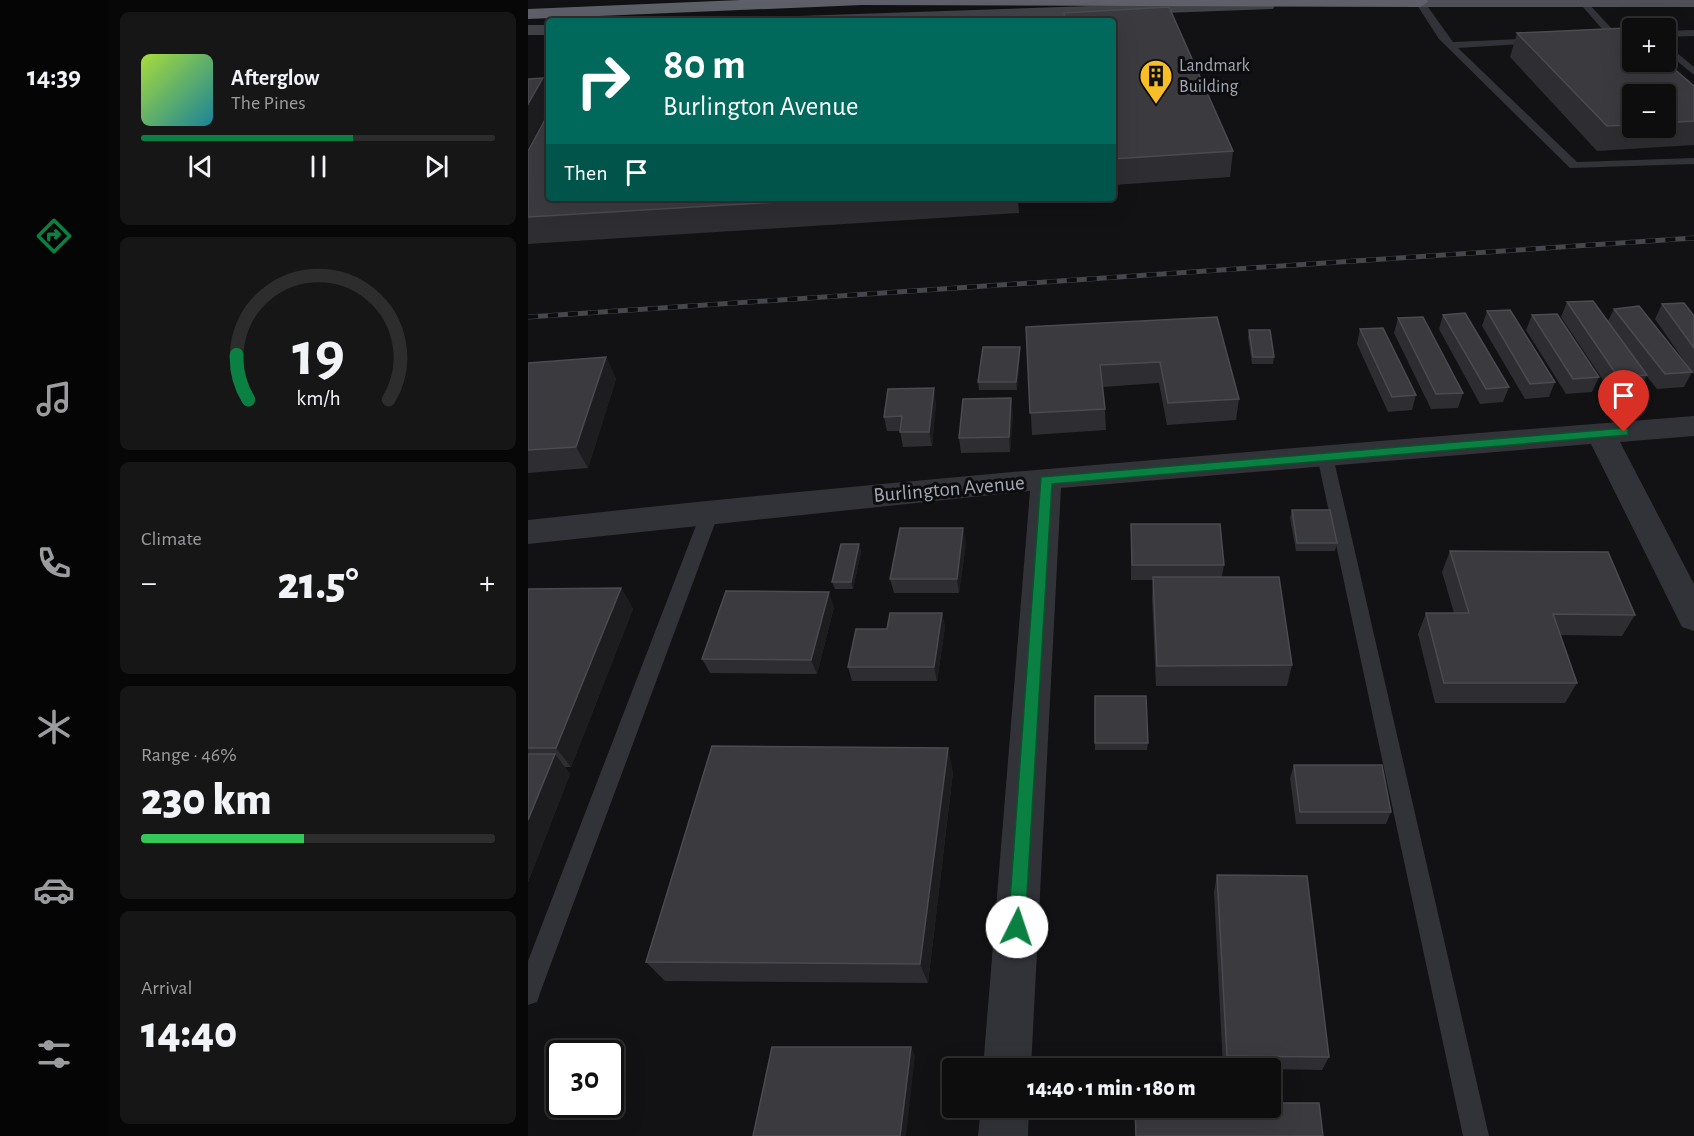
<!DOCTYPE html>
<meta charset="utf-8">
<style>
:root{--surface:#0e0d0e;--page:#171617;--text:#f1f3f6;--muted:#9b9c9e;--line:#2e2d2e;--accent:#0b8043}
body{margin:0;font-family:"Alegreya Sans",sans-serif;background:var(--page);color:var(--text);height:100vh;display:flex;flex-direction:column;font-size:22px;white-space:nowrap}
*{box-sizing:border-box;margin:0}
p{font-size:20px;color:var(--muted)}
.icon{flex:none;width:33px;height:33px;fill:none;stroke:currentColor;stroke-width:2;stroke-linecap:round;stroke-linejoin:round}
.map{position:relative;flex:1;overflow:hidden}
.details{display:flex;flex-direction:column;gap:12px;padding:12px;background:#080708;width:420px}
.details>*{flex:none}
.guide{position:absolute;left:18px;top:18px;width:570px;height:183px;border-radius:6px;box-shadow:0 6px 24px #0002,0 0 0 2px var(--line);background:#00695c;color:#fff;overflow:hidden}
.tools{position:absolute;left:1094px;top:18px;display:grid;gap:12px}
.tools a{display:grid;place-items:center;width:54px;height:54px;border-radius:6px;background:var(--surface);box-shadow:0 6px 24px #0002,0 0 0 2px var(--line);font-size:30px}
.speed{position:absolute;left:18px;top:1040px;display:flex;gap:12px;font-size:30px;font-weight:700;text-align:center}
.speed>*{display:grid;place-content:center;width:78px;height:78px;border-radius:50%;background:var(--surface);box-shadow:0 6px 24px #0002,0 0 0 2px var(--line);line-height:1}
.speed .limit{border:3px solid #111;border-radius:9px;background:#fff;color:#111}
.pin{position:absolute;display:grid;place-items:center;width:51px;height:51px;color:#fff;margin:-62px -26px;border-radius:50% 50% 50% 0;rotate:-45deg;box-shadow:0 0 6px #0007}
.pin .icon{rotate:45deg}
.me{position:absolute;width:66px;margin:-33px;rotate:4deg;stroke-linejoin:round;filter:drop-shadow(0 0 4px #0008)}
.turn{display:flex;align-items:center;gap:21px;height:126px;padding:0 18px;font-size:27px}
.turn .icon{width:78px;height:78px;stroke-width:2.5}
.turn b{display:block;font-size:42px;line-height:51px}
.then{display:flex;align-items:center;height:57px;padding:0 18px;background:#0003;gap:12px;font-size:22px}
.big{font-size:45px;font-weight:800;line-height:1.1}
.details .tile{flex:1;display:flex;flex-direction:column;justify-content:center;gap:9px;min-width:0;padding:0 21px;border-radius:9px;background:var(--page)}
.details .dial{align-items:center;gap:0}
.dial svg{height:156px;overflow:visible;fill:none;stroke:var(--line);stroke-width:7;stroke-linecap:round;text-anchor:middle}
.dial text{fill:var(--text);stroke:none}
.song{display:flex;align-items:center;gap:18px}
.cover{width:72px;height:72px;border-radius:9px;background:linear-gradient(135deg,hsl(80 70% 55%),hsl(190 70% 35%))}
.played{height:6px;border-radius:3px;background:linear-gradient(90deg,var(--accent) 60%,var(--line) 60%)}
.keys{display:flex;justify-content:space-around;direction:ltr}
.heat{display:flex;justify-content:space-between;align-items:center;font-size:33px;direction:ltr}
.charge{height:9px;border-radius:4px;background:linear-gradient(90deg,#34c759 46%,var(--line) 0)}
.trip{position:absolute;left:414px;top:1058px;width:339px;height:60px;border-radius:6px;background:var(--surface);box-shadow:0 6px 24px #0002,0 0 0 2px var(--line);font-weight:800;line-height:60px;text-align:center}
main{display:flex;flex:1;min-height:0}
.tab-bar{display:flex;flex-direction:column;width:108px;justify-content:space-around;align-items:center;background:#060506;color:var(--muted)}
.tab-bar .icon{width:42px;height:42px}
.tab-bar .selected{color:var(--accent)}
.tab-bar b{font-size:27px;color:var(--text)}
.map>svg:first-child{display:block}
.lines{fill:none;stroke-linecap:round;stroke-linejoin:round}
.service{fill:#323338;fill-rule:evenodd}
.minor{fill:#323338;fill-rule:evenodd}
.secondary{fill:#404248;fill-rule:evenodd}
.primary{fill:#4e5057;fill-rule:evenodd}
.motorway{fill:#5e6069;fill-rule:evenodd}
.rail-casing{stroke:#45474d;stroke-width:5}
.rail{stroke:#0d0c0e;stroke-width:4;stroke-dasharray:10;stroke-linecap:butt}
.wall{fill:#2e2d31;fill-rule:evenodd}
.shaded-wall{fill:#1d1c1f}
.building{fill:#3a3a3f;stroke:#4a4b51;stroke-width:1.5}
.route{fill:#0b8043;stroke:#07532c;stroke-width:1.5}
.labels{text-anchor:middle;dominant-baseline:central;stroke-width:6;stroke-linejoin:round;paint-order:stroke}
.far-poi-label{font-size:18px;fill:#a2a7b4;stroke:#0d0c0e;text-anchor:start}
.street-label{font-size:21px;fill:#a2a7b4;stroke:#0d0c0e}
</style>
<main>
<nav class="tab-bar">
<b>14:39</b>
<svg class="icon selected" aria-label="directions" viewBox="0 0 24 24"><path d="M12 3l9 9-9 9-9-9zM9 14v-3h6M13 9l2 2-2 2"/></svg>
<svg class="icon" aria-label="music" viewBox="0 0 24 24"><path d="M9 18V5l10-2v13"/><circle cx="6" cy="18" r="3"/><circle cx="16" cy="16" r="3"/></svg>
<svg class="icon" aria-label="phone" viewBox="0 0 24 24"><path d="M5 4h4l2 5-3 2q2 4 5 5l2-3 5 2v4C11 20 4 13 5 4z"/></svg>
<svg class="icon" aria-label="climate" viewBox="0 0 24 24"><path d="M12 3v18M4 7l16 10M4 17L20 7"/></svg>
<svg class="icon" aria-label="car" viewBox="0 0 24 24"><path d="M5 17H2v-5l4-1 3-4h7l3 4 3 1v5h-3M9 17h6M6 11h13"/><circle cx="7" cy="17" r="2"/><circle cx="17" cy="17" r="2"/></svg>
<svg class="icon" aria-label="filters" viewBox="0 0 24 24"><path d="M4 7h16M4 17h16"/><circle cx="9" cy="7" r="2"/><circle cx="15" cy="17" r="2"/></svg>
</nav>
<section class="details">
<div class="tile">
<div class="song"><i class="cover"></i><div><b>Afterglow</b><p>The Pines</p></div></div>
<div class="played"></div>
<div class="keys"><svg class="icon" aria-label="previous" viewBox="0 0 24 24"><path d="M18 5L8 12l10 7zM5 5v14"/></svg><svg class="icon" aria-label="pause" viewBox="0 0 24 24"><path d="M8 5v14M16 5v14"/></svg><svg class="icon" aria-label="next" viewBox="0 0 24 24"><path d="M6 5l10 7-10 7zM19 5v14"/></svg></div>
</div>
<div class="tile dial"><svg viewBox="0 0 100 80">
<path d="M14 69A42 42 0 1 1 86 69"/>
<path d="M14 69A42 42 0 0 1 8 46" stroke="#0b8043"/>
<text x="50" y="56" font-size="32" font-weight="700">19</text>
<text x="50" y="72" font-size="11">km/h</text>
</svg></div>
<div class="tile"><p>Climate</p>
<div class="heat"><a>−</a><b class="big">21.5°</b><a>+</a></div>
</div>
<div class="tile"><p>Range · 46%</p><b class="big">230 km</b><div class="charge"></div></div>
<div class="tile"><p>Arrival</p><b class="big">14:40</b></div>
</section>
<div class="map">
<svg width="1166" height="1136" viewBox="0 0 1166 1136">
<rect width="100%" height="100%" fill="#121113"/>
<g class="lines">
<g class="service">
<path d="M889 0H895L925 42 1013 38V42L1010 43 930 48 1049 162 1166 158V164L1042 168 911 39 887 2Z"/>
<path d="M1049 0H1057L1087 32 1104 31V37H1081Z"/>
<path d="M1166 30V36L1137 37V31Z"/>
<path d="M1137 43 1166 67V75L1137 51Z"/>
<path d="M797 450 805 456 961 1136H935L789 456Z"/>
<path d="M183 504 192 510 12 993 9 1002 0 1005V961L174 510Z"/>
</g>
<g class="minor">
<path d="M1166 416V436L1092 442 1166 584V631L1154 627 1063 444 533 488 503 1068H455L502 491 0 544V520C388 477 777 447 1166 416Z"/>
<path d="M453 1107H501L500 1136H450Z"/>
</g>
<g class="secondary">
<path d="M737 0 745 1 747 5 745 9 422 21H261L270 16Z"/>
<rect x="0" y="25" width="21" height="10"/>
</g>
<path class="primary" d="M885 0H1166V7H892L886 6Z"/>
<path class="motorway" d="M213 0H899L900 2 892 7 334 5 0 19V9Z"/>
<g class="rail-casing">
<path id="rail" d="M0 317 1166 238"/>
</g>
<use href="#rail" class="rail"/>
</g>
<g class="wall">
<path d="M641 7 705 151 702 177 585 185V21H536V13Z"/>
<path d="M989 33 1166 86V145L1069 151 982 57ZM1104 94H1137V128H1104Z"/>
<path d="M0 151 21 198H490L491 213 0 244Z"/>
<path d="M1039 302 1080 321 1086 309 1163 371 1127 319 1134 304 1166 315V374L1164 372 1156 387 1129 389 1117 374 1119 375 1111 390 1083 392 1033 317Z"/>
<path d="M959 311 1027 382 1021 397 997 399 954 326Z"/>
<path d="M915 315 981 387 975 402 952 404 911 329Z"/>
<path d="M1004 315 1071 377 1064 392 1038 394 998 330Z"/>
<path d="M689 317 711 399 708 420 639 425 631 383 575 387 577 409 578 430 504 435 498 327Z"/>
<path d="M870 318 935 393 930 408 903 409 866 333Z"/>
<path d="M832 329 888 395 884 410 860 412 829 344Z"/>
<path d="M721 330 746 357 745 364H724L720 337Z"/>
<path d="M492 354 489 390H451L450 382Z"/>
<path d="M78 357 88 379 60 468 0 473V363Z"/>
<path d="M408 403 404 446 375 447 372 431H359L356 417Z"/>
<path d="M485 413 482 452 433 453 431 438Z"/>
<path d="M764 510 809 543 807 551H768L762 518Z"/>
<path d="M603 524 696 565 694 577 764 665 759 686H628L624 598 625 580H603Z"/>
<path d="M438 543 431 593H366L362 579Z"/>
<path d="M331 544 333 552 325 589H307L304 582Z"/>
<path d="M922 551 1107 615 1094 636 1032 635 1049 683 1037 703H907L890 634 898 613H926L914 572Z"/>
<path d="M93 588 105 609 43 767H37L42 774 0 882V589Z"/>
<path d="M306 607 289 674 182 673 174 659Z"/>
<path d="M414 613 417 627 409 681H324L320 667 359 629Z"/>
<path d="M567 696 620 743 619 750H567Z"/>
<path d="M766 765 863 812 858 824H768L762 778Z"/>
<path d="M425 772 400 983 137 981 118 962Z"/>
<path d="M689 875 801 1057 794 1070 742 1069V1068H695L686 892Z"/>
<path d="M607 1107 795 1136H607Z"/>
</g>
<g class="shaded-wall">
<path d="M15 78 21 92V110L0 148V104Z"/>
<path d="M492 347V354L489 390 488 382Z"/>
<path d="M78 357 88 379 60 468 48 447Z"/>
<path d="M406 388 408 403 404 446 401 432Z"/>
<path d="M483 398 485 413 482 452 481 437Z"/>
<path d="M435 528 438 543 431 593 429 579Z"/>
<path d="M331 544 333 552 325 589 323 582Z"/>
<path d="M93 588 105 609 43 767 28 748Z"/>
<path d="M301 592 306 607 289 674 283 660Z"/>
<path d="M414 613 417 627 409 681 406 667Z"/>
<path d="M420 748 425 772 400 983 392 964Z"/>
<path d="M27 754 42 774 0 882V820Z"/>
<path d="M383 1047 387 1056 378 1136H372Z"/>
</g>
<g class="building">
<path d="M641 7 705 151 585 159V21H538L536 13Z"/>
<path d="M1099 28 1104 32V62L1137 61 1166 86V121L1137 123V94H1104V125L1079 126 989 33Z"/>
<path d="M15 78 0 104V79Z"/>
<path d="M21 112V198H316L0 217V151Z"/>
<path d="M1065 301 1119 375 1090 377 1039 302Z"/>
<path d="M1156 303 1166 316V348L1134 304Z"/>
<path d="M1111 306 1164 372 1137 374 1086 309Z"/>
<path d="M982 310 1027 382 1002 384 959 311Z"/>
<path d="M937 313 981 387 958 389 915 315Z"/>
<path d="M1029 314 1071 377 1045 379 1004 315Z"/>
<path d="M689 317 711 399 640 403 632 362 572 365 577 409 502 413 498 327Z"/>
<path d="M895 317 935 393 908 394 870 318Z"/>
<path d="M855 328 888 395 864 397 832 329Z"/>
<path d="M721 330H742L746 357H725Z"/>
<path d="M455 347H492L488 382H450Z"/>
<path d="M78 357 48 447 0 450V363Z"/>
<path d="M406 388 401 432H372L374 416 356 417 360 389Z"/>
<path d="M483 398 481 437 431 438 435 399Z"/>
<path d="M764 510H802L809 543H769Z"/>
<path d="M603 524H692L696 565H604Z"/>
<path d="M372 528H435L429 579H362Z"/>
<path d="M313 544H331L323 582H304Z"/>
<path d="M922 551 1080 552 1107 615 1025 614 1049 683H916L898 613H941Z"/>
<path d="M625 577H751L764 665 629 666Z"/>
<path d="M93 588 28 748H0V589Z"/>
<path d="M198 591 301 592 283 660 174 659Z"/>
<path d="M362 613H414L406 667H320L328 629H359Z"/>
<path d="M567 696H618L620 743H567Z"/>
<path d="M184 746 420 748 392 964 118 962Z"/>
<path d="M0 754H27L0 820Z"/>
<path d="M766 765H854L863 812H772Z"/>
<path d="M689 875 779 876 801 1057 699 1056Z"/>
<path d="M244 1047H383L372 1136H225Z"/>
<path d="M742 1103H791L795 1136H608L607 1107H742Z"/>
</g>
<path class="route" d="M1096 428 1100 429V435L524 484 497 927 495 933 489 936 482 933 480 927 513 477Z"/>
<defs>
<g id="building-pin" transform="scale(1.725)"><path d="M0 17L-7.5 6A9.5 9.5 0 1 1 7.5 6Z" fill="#f8be25" stroke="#0d0c0e"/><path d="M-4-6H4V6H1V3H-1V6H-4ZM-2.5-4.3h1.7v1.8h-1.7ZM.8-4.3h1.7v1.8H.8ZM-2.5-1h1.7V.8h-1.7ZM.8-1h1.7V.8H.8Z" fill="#111"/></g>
</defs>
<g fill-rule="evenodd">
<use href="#building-pin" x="628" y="76"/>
</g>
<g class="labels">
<g class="far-poi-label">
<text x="651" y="66">Landmark<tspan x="651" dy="21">Building</tspan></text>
</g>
<g class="street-label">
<text transform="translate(421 489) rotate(-5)">Burlington Avenue</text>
</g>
</g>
</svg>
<div class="tools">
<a>+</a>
<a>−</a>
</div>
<div class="speed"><div class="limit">30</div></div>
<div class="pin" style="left:1096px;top:432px;background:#d93025"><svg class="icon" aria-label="arrive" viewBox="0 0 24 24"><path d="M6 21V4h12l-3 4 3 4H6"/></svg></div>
<svg class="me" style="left:489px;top:927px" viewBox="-20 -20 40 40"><circle r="19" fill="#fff"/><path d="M0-13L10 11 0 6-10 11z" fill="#0b8043"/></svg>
<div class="trip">14:40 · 1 min · 180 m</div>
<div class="guide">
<div class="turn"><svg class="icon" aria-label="right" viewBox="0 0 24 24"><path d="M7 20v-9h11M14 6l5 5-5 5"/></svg><div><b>80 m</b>Burlington Avenue</div></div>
<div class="then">Then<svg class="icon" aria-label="arrive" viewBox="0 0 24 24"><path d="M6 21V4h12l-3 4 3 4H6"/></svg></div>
</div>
</div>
</main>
